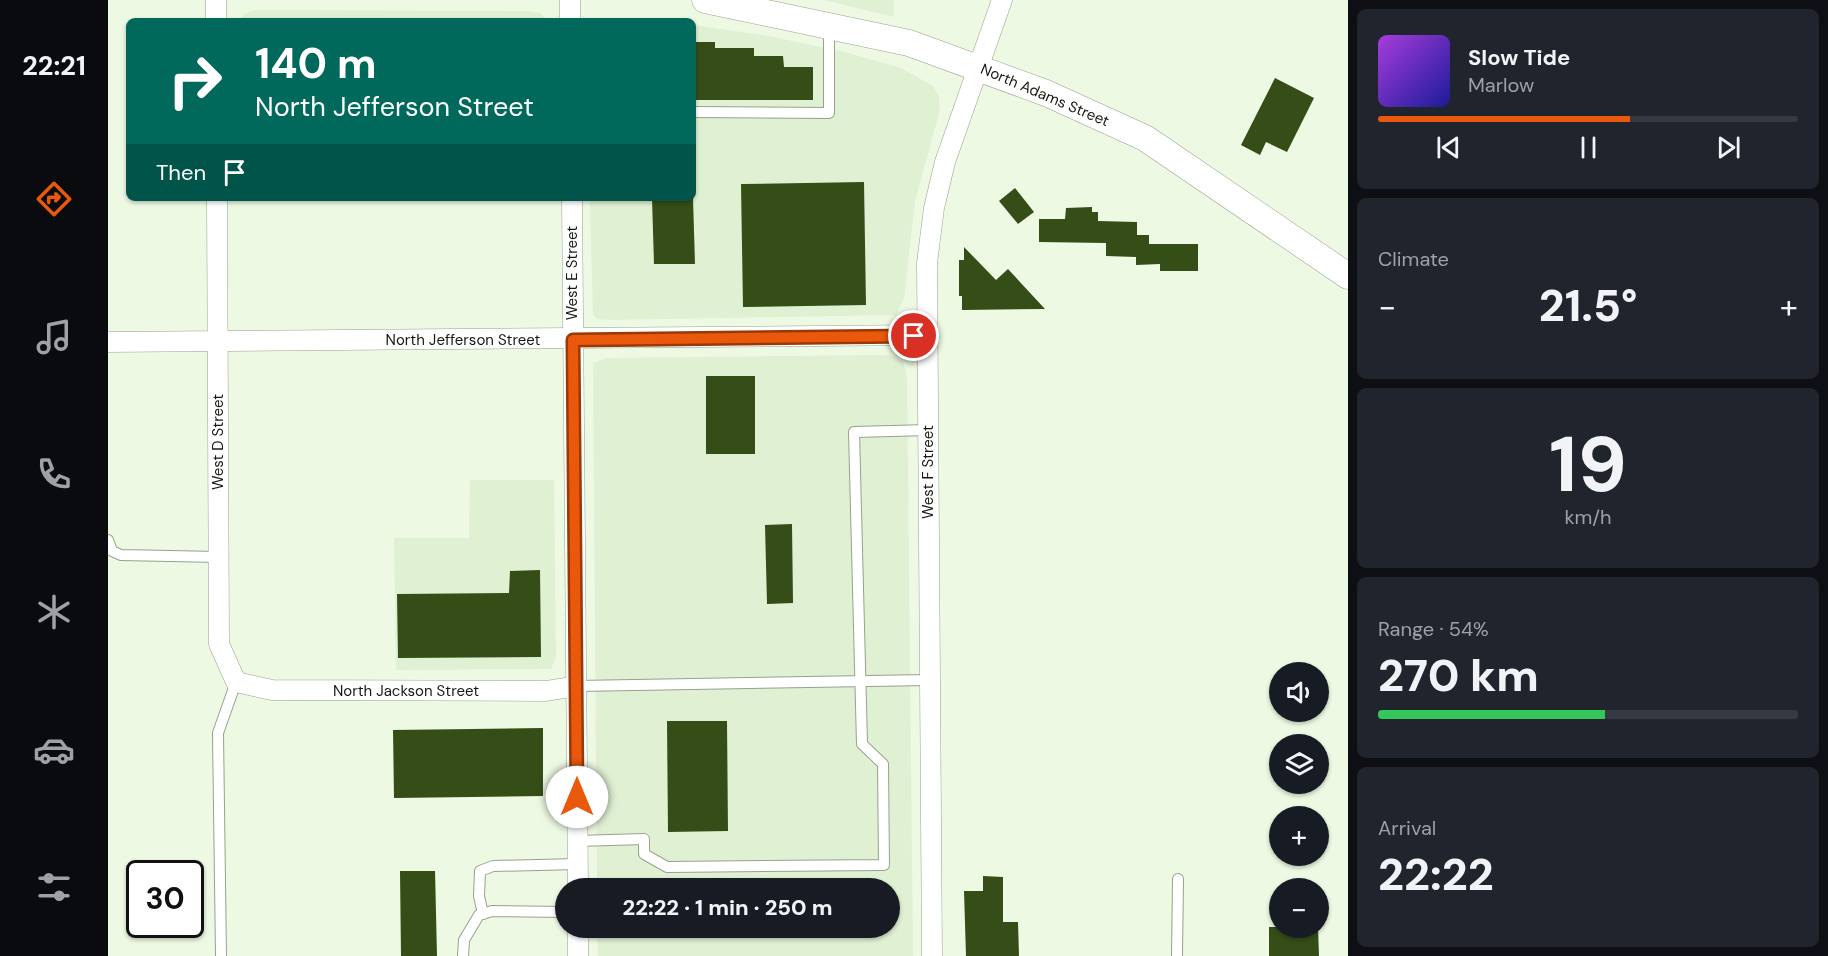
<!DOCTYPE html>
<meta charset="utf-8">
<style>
:root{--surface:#171b24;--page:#20242c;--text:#f1f3f6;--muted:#9ea1a6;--line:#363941;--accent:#ea580c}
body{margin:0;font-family:"DM Sans",sans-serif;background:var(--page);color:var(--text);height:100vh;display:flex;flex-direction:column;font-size:22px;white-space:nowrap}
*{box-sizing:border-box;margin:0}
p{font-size:20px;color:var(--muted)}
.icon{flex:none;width:33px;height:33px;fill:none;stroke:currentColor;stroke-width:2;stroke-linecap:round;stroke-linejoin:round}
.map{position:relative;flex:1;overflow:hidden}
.details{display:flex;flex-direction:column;gap:9px;padding:9px;background:#0d0f14;width:480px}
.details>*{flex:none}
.top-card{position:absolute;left:18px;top:18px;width:570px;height:183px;border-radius:9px;box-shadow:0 2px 4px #0004;background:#00695c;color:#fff;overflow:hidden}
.controls{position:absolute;left:1161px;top:662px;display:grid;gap:12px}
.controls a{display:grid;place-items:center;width:60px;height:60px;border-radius:50%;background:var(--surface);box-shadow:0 2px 4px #0004;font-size:30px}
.speed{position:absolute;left:18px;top:860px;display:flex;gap:12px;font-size:30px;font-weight:700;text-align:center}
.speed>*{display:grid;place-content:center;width:78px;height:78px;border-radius:50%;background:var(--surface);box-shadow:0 2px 4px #0004;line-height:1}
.speed .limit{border:3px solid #111;border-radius:9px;background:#fff;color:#111}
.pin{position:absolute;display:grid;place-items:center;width:51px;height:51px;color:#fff;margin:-26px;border:3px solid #fff;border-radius:50%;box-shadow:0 2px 6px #0007}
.me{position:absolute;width:66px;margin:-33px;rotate:0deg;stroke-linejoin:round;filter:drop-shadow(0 0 4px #0008)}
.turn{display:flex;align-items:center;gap:21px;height:126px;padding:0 30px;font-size:27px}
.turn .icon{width:78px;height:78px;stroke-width:2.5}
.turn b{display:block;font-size:42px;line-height:51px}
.then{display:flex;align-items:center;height:57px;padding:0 30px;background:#0003;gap:12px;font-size:22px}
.big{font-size:45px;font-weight:800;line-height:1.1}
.details .tile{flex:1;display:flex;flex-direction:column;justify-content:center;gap:9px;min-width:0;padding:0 21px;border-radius:9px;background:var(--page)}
.details .dial{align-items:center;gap:0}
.dial b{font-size:78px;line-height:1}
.song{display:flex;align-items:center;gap:18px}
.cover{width:72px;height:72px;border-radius:9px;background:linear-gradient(135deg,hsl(280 70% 55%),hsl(240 70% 35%))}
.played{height:6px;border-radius:3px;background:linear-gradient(90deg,var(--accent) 60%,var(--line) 60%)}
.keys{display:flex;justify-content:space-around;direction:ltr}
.heat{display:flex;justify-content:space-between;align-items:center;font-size:33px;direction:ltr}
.charge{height:9px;border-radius:4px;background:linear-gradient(90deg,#34c759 54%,var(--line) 0)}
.trip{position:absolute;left:447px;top:878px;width:345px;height:60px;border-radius:30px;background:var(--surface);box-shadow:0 2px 4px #0004;font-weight:800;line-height:60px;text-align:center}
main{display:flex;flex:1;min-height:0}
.tab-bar{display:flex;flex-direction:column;width:108px;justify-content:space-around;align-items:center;background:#090b0e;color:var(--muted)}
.tab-bar .icon{width:42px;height:42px}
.tab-bar .current{color:var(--accent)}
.tab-bar b{font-size:27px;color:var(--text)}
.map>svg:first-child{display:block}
.built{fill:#e0f0d3}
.building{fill:#354d17}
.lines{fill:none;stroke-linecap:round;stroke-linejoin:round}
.service-casing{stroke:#97a28d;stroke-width:12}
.minor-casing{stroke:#97a28d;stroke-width:21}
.tertiary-casing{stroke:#97a28d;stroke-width:27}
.service{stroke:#fff;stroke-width:10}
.minor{stroke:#fff;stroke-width:20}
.tertiary{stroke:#fff;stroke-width:26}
.route-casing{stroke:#983908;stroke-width:15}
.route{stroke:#ea580c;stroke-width:10}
.labels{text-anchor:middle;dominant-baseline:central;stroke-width:6;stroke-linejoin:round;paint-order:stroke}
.street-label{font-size:15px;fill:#151911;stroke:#fff}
</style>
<main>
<nav class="tab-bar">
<b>22:21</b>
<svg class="icon current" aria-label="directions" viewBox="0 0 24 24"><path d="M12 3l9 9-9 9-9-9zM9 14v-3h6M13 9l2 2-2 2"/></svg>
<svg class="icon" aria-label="music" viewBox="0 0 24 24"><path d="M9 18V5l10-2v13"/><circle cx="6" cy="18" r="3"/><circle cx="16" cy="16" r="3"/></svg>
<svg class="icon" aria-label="phone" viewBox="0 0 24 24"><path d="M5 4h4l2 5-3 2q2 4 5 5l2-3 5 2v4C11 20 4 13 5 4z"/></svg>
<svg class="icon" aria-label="climate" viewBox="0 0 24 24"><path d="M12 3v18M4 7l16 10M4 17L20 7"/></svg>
<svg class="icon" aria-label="car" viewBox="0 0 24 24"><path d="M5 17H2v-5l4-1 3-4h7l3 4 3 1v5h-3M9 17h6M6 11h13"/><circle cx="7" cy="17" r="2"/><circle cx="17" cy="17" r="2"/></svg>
<svg class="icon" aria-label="filters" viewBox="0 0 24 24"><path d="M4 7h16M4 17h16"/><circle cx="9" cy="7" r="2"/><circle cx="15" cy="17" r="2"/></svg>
</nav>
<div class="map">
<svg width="1240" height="956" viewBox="0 0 1240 956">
<rect width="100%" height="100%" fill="#edf9e3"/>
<g class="built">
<path d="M716 0H786V17Z"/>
<path d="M148 10 420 11 432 13 440 21H130L138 13Z"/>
<path d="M585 25 661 36 740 53 793 68 825 86 831 97 832 110 807 201 796 298 788 315 500 320 489 319 485 315 482 198H585Z"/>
<path d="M781 355 795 361 799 378 805 956H490L489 927H782V888H489L485 363 499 358Z"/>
<path d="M362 480H446L448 657 443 669 288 670 286 538H361Z"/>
</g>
<g class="building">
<path d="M585 42H607V48H646V56H675L676 67H705V100H585Z"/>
<path d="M1167 78 1206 98 1179 152 1158 142 1152 155 1133 145Z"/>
<path d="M756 182 758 305 635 307 633 184Z"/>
<path d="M907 188 926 212 910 224 891 201Z"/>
<path d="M544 198H585L587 264H546Z"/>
<path d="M984 207V212H990V221L1029 222V235H1041V244H1090V271H1052V264L1028 265V257L998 256V243L931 242V219H957L958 208Z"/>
<path d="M856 247 888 280 900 269 937 309 854 310V296H851V260H856Z"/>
<rect x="598" y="376" width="49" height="78"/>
<path d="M684 524 685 603 659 604 657 525Z"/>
<path d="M432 570 433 657 290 658 289 594 401 593 402 571Z"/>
<path d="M559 721H619L620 831 560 832Z"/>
<path d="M435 728V796L286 798 285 730Z"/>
<path d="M292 871H327L329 956H293Z"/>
<path d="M875 876 895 877V922H910L911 956H858L856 891H875Z"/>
<path d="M1161 927H1210L1211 956H1161Z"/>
</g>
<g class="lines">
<g class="service-casing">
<g id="service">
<path d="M585 112 721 113V25"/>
<path d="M0 540 4 551 13 555 110 557"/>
<path d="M469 686 821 680"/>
<path d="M469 841 536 839V854L559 867 776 865 775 764 754 744 746 432 821 430"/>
<path d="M375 914 371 896 372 871 385 866 470 864"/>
<path d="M113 956 110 733 128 682"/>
<path d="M355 956 356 940 371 915 384 911 458 912"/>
<path d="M1069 956 1070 879"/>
</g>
</g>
<g class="minor-casing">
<g id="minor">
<path d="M108 0V21"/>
<path d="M462 0V21"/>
<path d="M109 198 111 644 128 682 164 690 438 691 469 686"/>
<path d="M464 198 470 888"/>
<path d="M0 342 818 335"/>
<path d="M470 927V956"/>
<path d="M824 956 819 263 826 208 837 162 894 0"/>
</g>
</g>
<g class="tertiary-casing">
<path id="tertiary" d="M597 0 801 43 938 93 1037 138 1240 276"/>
</g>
<use href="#service" class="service"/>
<use href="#minor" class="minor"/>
<use href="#tertiary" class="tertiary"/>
</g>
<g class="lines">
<g class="route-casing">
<path id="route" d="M469 797 465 340 806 336"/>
</g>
<use href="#route" class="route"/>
</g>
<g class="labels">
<g class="street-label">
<text transform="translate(937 95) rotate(23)">North Adams Street</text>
<text transform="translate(464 273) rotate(-90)">West E Street</text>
<text x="355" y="340">North Jefferson Street</text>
<text transform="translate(110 442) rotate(-90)">West D Street</text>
<text transform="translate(820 472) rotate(-90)">West F Street</text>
<text x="298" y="691">North Jackson Street</text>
</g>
</g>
</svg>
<div class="controls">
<a><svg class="icon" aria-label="sound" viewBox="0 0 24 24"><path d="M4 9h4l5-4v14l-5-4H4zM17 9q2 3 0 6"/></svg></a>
<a><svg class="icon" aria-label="layers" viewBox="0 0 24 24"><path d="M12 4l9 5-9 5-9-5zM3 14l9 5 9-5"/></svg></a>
<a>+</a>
<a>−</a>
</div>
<div class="speed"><div class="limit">30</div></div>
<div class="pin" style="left:806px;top:336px;background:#d93025"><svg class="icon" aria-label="arrive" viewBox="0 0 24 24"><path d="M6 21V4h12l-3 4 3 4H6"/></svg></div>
<svg class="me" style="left:469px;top:797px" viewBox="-20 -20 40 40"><circle r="19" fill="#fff"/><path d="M0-13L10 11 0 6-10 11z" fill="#ea580c"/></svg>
<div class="trip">22:22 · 1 min · 250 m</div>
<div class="top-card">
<div class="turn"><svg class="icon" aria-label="right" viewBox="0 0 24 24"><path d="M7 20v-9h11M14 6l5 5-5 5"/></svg><div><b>140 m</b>North Jefferson Street</div></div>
<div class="then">Then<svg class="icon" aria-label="arrive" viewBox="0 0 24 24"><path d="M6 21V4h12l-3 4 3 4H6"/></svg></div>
</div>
</div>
<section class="details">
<div class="tile">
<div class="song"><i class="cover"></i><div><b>Slow Tide</b><p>Marlow</p></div></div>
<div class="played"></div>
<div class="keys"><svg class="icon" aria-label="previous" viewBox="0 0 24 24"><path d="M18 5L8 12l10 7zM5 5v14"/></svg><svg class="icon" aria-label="pause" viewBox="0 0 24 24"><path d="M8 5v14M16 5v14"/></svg><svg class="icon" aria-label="next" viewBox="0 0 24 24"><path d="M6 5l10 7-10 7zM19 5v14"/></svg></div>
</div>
<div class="tile"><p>Climate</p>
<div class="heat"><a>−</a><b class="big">21.5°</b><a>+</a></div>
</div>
<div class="tile dial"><b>19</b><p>km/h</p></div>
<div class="tile"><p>Range · 54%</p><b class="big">270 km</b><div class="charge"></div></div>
<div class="tile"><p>Arrival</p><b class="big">22:22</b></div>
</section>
</main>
